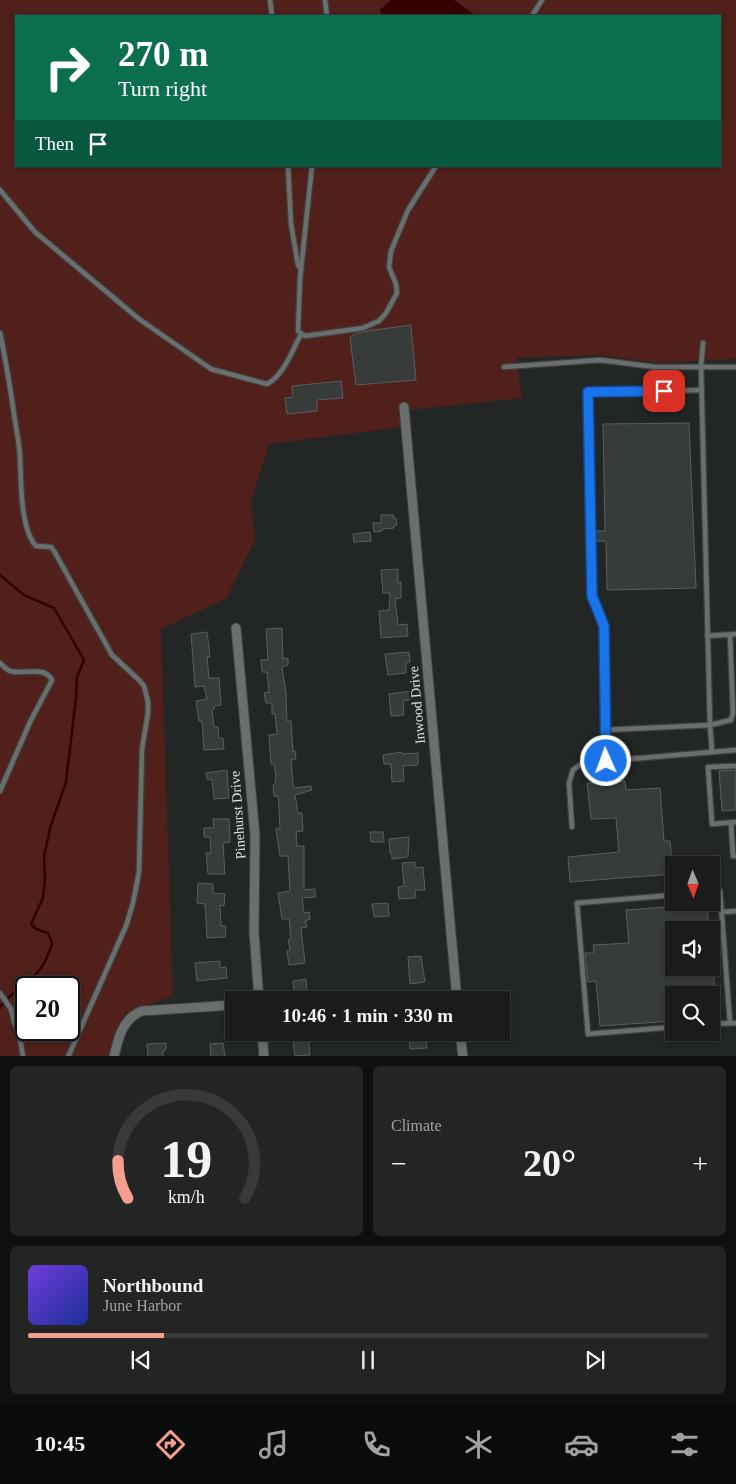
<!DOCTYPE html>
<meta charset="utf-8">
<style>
:root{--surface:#1a1c1b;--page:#232524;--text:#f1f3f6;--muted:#9fa1a3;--line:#383a3a;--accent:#f59d8f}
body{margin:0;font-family:Georgia,serif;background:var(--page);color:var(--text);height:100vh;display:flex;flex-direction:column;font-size:19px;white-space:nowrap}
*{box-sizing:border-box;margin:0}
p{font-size:16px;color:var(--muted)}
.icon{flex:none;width:28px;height:28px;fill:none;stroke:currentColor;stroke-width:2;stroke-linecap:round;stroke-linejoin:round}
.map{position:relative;height:1056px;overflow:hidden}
.drawer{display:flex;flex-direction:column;gap:10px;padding:10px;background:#0e0f0f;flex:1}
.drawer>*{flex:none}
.guide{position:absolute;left:15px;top:15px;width:706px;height:152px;border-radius:0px;box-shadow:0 2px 8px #0003,0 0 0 1px var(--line);background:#0b6e4f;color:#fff;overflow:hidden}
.needle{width:32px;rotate:178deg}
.fabs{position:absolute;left:665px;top:856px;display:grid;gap:10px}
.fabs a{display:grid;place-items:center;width:55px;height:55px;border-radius:0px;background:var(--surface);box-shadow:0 2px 8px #0003,0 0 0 1px var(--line);font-size:25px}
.speed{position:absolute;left:15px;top:976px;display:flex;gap:10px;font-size:25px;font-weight:700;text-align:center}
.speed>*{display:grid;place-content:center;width:65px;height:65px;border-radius:50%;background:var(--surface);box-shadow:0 2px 8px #0003,0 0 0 1px var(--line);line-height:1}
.speed .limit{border:2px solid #111;border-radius:8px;background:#fff;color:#111}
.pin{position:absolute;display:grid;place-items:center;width:42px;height:42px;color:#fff;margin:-21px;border-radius:10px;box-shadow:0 2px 8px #0006}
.me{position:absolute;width:55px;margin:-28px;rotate:358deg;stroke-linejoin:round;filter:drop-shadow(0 0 4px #0008)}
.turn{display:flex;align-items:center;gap:18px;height:105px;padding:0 20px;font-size:22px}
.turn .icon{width:65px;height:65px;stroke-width:2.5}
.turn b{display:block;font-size:35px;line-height:42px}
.then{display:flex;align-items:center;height:48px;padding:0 20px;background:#0003;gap:10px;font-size:19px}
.big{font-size:38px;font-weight:600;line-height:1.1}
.drawer .widget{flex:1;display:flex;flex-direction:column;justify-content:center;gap:8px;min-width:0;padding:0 18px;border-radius:8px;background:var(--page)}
.drawer .dial{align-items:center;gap:0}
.dial svg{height:130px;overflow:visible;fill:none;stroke:var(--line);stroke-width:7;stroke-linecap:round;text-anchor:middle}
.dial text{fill:var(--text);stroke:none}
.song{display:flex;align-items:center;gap:15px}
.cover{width:60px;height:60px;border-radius:8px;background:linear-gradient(135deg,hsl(260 70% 55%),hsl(230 70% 35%))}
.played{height:5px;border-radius:2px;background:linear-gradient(90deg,var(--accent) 20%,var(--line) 20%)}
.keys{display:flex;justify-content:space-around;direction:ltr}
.heat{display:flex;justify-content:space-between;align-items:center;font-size:28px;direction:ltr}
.drawer .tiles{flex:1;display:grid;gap:10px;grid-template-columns:1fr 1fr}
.widget:last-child{grid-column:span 2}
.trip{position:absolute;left:225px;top:991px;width:285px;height:50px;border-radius:0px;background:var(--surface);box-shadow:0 2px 8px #0003,0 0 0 1px var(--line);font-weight:600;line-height:50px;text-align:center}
.tab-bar{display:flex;height:80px;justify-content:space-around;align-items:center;background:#0a0b0b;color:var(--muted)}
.tab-bar .icon{width:35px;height:35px}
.tab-bar .on{color:var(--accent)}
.tab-bar b{font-size:22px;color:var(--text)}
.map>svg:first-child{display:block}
.green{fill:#51201a;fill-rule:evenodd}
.water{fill:#350000}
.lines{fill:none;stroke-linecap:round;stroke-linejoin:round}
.stream{stroke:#350000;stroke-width:2.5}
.building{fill:#373b39;stroke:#5a5e5c}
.lane-casing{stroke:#3f4240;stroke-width:7}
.street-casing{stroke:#3f4240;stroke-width:11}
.lane{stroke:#6a6e6c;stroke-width:4.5}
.street{stroke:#6a6e6c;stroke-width:9}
.route-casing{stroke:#114b97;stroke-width:12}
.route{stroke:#1a73e8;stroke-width:9}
.labels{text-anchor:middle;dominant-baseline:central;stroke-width:5;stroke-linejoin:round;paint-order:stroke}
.street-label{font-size:14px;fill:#dfe2e1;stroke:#222624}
</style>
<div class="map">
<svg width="736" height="1057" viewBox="0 0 736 1057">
<rect width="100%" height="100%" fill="#222624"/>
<path class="green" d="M0 0H736V359L661 363 598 355 516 358 522 398 410 410 412 426 269 444 251 502 255 539 227 598 161 629 173 996 127 1013 123 1017 110 1056 0 1057ZM16 16H720V166H16ZM26 988H69V1030H26Z"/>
<path class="water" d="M391 0H454L476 16H382L380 10Z"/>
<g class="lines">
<path class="stream" d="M0 575 24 595 54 608 84 660 77 677 76 698 66 782 51 825 44 856 45 879 43 898 31 924 36 929 48 933C49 936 52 941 52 944 52 947 50 949 49 952 39 982 16 985 0 1007"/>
</g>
<g class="building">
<path d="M411 325 416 380 356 385 350 338 356 333 367 331Z"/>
<path d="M341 381 343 398 317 400V411L287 414 285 398 293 397 292 386Z"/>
<path d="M689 423 696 588 607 590 606 541H596V531H605L603 424Z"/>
<path d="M381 515H393V518H396L397 525 394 526V528L382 529V531L374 532 373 523H381Z"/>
<path d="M370 532 371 541 354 542 353 534Z"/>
<path d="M398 569V583L401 582V598L395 599 398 625 407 624 408 636 381 638 379 611 389 610 390 593H383L381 570Z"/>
<path d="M282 628 283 659 288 658V665L282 667 286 693 287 721H291L293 752 295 751 296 759 291 760 293 783 294 788 311 786 312 790 295 795 298 813H302L303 831 296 832 297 846H304V890L315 889V897L302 898 304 913 309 912 310 919 305 921 307 927 301 928 305 963 289 965 287 951 290 950 288 940 291 939 289 919H282L278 893 290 891 288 856H280L276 829 280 828 279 807 278 796H274L273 785 275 784 276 776 274 764H271L269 735 277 734 275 714H272V703H266L264 693 269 692 267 672H262L261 660H268L266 629Z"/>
<path d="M207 632 210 657H207L209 678H219L221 705 215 706 214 709 212 710 214 727H218L219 738H223L224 749 204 750 202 721H199L196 701 207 699 204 686 195 687 191 634Z"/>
<path d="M409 652 410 662H406V673L388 675 385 654Z"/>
<path d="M411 691 412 699 403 701 404 715 391 716 389 694Z"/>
<path d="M402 752V754L418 753V765L403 766 404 781 392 782 391 764H384L383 755Z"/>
<path d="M227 770 229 798 214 799 212 780 207 779 206 773Z"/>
<path d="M736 770V810L722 811 719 771Z"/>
<path d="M625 781 626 790 660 788 664 841H670L673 874 570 882 568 857 619 852 616 818 591 819 587 783Z"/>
<path d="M213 819H229L230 842 223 843 225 874H208L206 853H211L210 837H204V828H214Z"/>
<path d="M370 832H383L384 842H371Z"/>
<path d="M409 837 408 857 392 859V854L390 853 389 839Z"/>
<path d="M415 862V868L423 867 425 890H415L416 898 399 899 398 887 404 886 402 863Z"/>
<path d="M198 883 213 884V893L225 894 224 906 220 905 221 926H226L225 937 207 938 205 904 197 903Z"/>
<path d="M388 903 389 916 374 917 372 904Z"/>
<path d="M707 904 709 930H674V968H713L715 995H674V1021L600 1026 596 981 588 982 585 953H594L593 945 629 943 626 910Z"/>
<path d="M421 956 425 982 410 984 408 957Z"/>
<path d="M220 961V968L226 967 227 978 197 981 195 963Z"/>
<path d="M306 979 308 1000H295L293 981Z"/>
<path d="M292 1032H308L310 1055 295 1056Z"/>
<path d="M426 1038 427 1048 410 1049 409 1039Z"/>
<path d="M166 1043V1050L163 1051V1057H148L147 1044Z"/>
<path d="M223 1043 225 1057H211L210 1044Z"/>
</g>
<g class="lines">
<g class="lane-casing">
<g id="lane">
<path d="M270 0 272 16"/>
<path d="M325 0 327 16"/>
<path d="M532 16 542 0"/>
<path d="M288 166 291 224 298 265 301 269"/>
<path d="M312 166 300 279 298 331 305 336 363 328 379 321 386 313 397 293 396 284 389 267 391 251 408 210 436 166"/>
<path d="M0 190 35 232 139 319 211 369 267 384C284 375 292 351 301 334"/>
<path d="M0 333C6 360 10 387 14 414 16 427 19 442 20 456 21 479 20 529 36 546L51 547 54 551 112 655 139 680 144 686 148 702V713L142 749 139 872 133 903 126 926 68 1057"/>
<path d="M703 343 701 366 710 725 712 752"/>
<path d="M504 367 600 360 655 367H736"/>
<path d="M702 390 588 393 592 596 604 626 605 730 710 725 731 720 733 713 730 635"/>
<path d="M707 636 736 634"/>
<path d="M0 663C3 666 6 669 10 671 22 675 45 665 52 680L30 722 0 791"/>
<path d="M605 730 606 761"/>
<path d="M736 766 708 767 712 824 736 822"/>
<path d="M731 823 733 856H736"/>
<path d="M572 827 569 783 573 770 582 763 736 750"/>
<path d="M711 892 720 891 730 1023"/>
<path d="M674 895 577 903 588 1034 674 1027"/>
<path d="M722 912 736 911"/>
<path d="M0 993 11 1009 14 1022 19 1032 23 1057"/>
<path d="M711 1024 736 1023"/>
</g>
</g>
<g class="street-casing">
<g id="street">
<path d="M404 407 457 1000"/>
<path d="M236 628 255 835 254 932 259 1000"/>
<path d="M262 1032 264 1057"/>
<path d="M460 1032 463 1057"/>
<path d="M114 1057C118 1038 123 1018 142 1011L234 1005"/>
</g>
</g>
<use href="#lane" class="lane"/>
<use href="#street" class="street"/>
</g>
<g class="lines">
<g class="route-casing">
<path id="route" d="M606 761 604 626 592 596 588 392 664 391"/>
</g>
<use href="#route" class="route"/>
</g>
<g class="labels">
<g class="street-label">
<text transform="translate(417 705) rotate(-95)">Inwood Drive</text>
<text transform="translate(238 815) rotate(-94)">Pinehurst Drive</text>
</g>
</g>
</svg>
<div class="fabs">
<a><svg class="needle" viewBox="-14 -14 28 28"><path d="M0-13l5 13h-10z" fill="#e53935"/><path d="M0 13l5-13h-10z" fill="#9fa1a3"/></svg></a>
<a><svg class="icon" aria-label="sound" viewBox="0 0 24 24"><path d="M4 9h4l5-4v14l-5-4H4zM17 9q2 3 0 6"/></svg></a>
<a><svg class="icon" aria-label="search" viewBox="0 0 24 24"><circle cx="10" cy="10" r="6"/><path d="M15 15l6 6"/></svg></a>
</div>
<div class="speed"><div class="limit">20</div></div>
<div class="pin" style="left:664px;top:391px;background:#d93025"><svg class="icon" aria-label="arrive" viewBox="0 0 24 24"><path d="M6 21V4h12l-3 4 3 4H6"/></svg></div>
<svg class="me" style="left:606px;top:761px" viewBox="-20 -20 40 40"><circle r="17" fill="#1a73e8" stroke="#fff" stroke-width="3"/><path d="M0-11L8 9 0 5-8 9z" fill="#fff"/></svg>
<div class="trip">10:46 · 1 min · 330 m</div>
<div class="guide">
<div class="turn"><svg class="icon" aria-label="right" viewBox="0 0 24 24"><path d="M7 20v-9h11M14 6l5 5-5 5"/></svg><div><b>270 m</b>Turn right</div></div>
<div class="then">Then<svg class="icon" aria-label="arrive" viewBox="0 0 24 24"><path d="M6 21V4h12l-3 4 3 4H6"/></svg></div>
</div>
</div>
<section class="drawer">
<div class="tiles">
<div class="widget dial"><svg viewBox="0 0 100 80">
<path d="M14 69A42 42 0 1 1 86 69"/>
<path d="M14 69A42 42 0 0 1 8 46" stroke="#f59d8f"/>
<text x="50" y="56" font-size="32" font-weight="700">19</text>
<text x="50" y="72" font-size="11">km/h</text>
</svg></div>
<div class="widget"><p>Climate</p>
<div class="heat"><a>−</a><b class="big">20°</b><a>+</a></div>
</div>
<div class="widget">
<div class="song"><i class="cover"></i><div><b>Northbound</b><p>June Harbor</p></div></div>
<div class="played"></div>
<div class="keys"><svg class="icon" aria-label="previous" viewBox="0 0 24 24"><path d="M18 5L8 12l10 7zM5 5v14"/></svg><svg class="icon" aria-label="pause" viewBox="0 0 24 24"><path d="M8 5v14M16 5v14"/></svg><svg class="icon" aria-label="next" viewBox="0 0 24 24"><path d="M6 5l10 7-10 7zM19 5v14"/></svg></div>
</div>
</div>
</section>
<nav class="tab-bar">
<b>10:45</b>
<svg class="icon on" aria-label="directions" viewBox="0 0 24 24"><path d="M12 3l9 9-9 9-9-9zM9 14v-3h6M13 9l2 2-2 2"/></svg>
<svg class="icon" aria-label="music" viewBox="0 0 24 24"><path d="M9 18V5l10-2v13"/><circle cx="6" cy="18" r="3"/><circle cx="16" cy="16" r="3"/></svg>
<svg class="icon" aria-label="phone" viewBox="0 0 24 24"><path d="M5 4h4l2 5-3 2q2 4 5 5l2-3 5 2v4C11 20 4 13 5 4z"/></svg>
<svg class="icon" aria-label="climate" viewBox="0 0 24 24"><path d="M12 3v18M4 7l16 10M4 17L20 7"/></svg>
<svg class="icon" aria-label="car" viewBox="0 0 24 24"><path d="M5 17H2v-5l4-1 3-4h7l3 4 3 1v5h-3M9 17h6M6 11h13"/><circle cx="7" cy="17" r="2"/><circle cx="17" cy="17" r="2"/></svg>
<svg class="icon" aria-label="filters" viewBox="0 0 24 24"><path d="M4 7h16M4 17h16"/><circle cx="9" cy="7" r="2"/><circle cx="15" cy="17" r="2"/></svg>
</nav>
